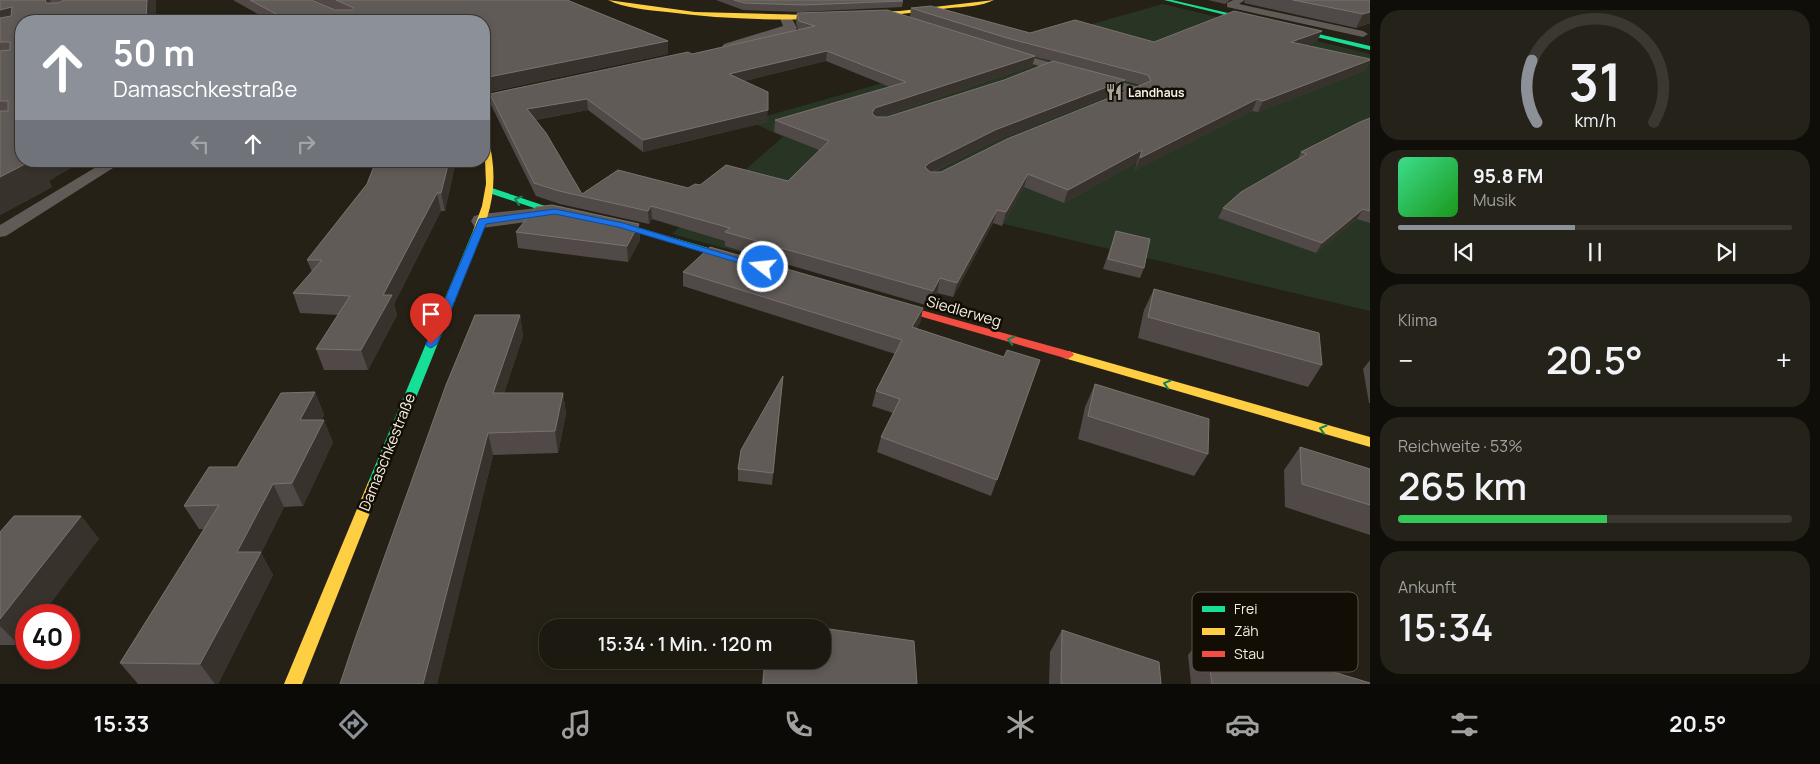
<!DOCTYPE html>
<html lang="de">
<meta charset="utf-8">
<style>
:root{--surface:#1c1910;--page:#252219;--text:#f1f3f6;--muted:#a0a09f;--line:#3a3830;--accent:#8c9099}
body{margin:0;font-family:Manrope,sans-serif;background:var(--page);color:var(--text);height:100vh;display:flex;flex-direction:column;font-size:19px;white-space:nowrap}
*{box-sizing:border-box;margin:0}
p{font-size:16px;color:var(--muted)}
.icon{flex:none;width:28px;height:28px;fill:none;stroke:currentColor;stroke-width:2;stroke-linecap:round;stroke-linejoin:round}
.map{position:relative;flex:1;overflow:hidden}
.details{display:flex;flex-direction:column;gap:10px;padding:10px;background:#0f0e09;width:450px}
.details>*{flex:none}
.top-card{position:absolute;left:15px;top:15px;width:475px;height:152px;border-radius:20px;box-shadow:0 2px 8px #0003,0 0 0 1px var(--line);background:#8c9099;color:#fff;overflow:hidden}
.speed{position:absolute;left:15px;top:604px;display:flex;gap:10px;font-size:25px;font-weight:700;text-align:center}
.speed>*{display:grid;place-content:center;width:65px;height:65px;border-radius:50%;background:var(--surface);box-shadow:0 2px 8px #0003,0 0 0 1px var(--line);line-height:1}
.speed .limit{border:8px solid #d22;background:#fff;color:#111}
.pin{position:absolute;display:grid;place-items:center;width:42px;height:42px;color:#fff;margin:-51px -21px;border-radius:50% 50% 50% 0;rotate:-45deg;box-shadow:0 0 5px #0007}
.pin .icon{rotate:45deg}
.me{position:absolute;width:55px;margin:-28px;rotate:286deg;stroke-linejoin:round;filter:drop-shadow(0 0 4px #0008)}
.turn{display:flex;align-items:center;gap:18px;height:105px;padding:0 15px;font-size:22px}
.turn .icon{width:65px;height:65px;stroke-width:2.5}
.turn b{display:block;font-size:35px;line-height:42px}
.lanes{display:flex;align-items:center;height:48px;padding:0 15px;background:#0003;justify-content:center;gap:25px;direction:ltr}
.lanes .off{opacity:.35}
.big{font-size:38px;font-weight:600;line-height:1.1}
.details .widget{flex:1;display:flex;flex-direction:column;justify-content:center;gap:8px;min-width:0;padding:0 18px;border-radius:20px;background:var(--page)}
.details .dial{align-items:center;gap:0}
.dial svg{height:130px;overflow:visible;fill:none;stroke:var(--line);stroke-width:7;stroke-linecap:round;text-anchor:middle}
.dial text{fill:var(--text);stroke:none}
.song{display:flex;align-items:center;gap:15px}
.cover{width:60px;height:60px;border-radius:8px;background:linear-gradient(135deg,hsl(150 70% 55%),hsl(120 70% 35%))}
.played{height:5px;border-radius:2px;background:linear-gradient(90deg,var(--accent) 45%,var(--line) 45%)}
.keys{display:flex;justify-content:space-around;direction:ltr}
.heat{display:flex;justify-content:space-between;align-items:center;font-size:28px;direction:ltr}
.charge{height:8px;border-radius:4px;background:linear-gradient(90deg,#34c759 53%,var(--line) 0)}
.trip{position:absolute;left:539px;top:619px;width:292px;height:50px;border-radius:20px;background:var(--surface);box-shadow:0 2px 8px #0003,0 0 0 1px var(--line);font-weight:600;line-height:50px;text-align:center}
.tabs{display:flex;height:80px;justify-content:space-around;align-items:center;background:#0b0a06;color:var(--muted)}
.tabs .icon{width:35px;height:35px}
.tabs .current{color:var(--accent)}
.tabs b{font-size:22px;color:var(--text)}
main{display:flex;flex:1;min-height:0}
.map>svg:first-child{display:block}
.green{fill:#293524}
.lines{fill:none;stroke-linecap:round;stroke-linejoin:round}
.lane{fill:#605b57;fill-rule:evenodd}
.street{fill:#605b57;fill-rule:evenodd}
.fast{fill:#16e098;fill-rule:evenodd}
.slow{fill:#ffcf43;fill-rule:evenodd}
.jam{fill:#f24e42;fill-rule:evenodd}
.wall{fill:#504947;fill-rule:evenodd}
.shaded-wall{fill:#37322c}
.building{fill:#615b58;stroke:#79726d;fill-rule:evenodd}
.oneway{stroke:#148156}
.route{fill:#1a73e8;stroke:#114b97}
.labels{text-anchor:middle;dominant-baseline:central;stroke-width:5;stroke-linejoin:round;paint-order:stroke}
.far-poi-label{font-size:12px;font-weight:bold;fill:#f6efe3;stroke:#120d05;text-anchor:start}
.street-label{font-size:15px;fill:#f6efe3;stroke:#120d05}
.key{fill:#120d05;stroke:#565148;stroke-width:1}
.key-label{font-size:14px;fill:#f6efe3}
</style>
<main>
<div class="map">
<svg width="1370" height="684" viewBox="0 0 1370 684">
<rect width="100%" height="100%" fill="#262116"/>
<path class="green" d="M1163 4 1370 54V311L836 184 765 259 672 234 783 137 749 121Z"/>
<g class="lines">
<g class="lane">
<path d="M1233 0H1245L1239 4 1363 31 1368 34 1363 37 1227 7V3Z"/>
<path d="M1005 50 1143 88 1145 91 1139 95 1001 55 1000 53Z"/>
<path d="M106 161H124L6 236 0 237V225Z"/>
</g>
<g class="street">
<path d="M786 14 790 15 797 28 795 31 753 46 729 51 722 47 724 44 783 26 780 18Z"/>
<path d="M526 86 534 91 532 94 484 105V95Z"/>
<path d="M555 206 563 207 566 212 563 217 482 228 474 226 471 221 474 216 482 214Z"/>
</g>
<g class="fast">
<path d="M1164 0H1172L1370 46V50Z"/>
<path d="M492 188 557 210 623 223 746 259 748 261 743 264 618 227 552 214 489 193 488 191Z"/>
<path d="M478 228 483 231 381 485 379 489 374 490 369 489 367 485 473 231Z"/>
</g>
<g class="slow">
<path d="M608 0 695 12 808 15 900 11 994 0C982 6 964 7 950 8 857 21 760 24 667 12 648 10 624 8 608 0Z"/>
<path d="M484 135 488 137C495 165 496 190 487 218 485 224 484 232 478 234L473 231 482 206 486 184Z"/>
<path d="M1068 351 1370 437V447L1064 358 1062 355 1064 352Z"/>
<path d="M374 480 379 481 381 485 302 684H284L367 485 369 481Z"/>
</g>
<path class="jam" d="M885 300 1072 352 1074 355 1068 359 881 305 880 303 881 301Z"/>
</g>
<g class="wall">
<path d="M0 0H156L155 21H21V161L49 181 52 187 0 215Z"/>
<path d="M233 0H312L336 10 314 0H567L668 41V54L485 93 484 90V21H270Z"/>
<path d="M716 0H900L903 1 902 7 801 12 743 10Z"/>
<path d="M1208 0H1230L1225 4Z"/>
<path d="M1245 0H1370V23L1356 28 1244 3Z"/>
<path d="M911 8 1030 33 1154 42 1322 31 1317 41 1306 45 1366 70 1258 112 1252 111 1135 170 1137 162 1064 203 1024 187 1002 226 993 223 953 297 937 293 929 306 725 246V241L652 219 649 224 560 204 536 196 491 105 490 94 692 54 798 30 796 23 797 13 910 17ZM1035 57 1053 61 1004 80 887 117H880L1032 66ZM826 61 890 87 775 120 774 132 819 150 788 181 700 185 688 188 582 194 535 120 588 110 643 152 767 122 744 81ZM1125 81 1140 85 941 172H933L992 142 1121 91Z"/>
<path d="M1370 118V223L1357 219 1316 253 1218 218 1223 208 1298 159 1301 152Z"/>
<path d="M456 161 445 211H441L394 304 397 315 368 370H324L316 349 338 315 300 313 293 293 312 272 307 260 367 184Z"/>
<path d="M639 224 640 240 628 262 518 248 516 232Z"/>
<path d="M1116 231 1144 268 1140 278 1103 269Z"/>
<path d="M683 272 923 308 920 323 916 328 1004 357 1040 360 991 496 877 452 881 437 893 413 872 406 876 391 895 354 683 286Z"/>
<path d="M1154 289 1322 365 1308 387 1138 338 1144 310Z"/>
<path d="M520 315 523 336 504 393H563L566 414 558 453 493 455 437 684H340Z"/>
<path d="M1370 360V403H1369L1363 369Z"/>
<path d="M783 376 772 485 738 481V469Z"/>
<path d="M1095 384 1208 454 1194 476 1078 439 1085 407Z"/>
<path d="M315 392 324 415 321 420 333 442 303 506 284 507 261 553 273 575 218 684H138L120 663 204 529H199L184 506 237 467Z"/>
<path d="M1300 447 1370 469V535L1285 507 1284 470Z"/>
<path d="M81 516 99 539 26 615V636L19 645H0V532Z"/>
<path d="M1062 630 1161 684H1049L1050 652Z"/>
<path d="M1205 633 1370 684H1191L1188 655Z"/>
<path d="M764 660H822L917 684H762Z"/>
</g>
<g class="shaded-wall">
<path d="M46 0H50L58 18 45 1Z"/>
<path d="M147 0H156L155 21H146Z"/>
<path d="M12 7 21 26 0 33V10Z"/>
<path d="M1370 12V23L1356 28 1363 14Z"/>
<path d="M1322 31 1317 41 1286 52 1291 42Z"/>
<path d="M668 41V54L485 93 484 78Z"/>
<path d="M827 51 826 61 729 85V74Z"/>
<path d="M1035 56 1032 66 873 119 872 113 875 108Z"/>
<path d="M1370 60V62L1366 70 1258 112 1263 101Z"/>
<path d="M1125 80 1121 91 992 142 926 175 925 167 929 163 995 130Z"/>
<path d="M21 95V131L14 118Z"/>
<path d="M587 99 588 110 528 121 527 109Z"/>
<path d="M1257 99 1252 111 1135 170 1140 158Z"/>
<path d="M768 110 767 122 643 152V140Z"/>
<path d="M1142 150 1137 162 1064 203 1068 190Z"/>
<path d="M25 161H83L49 181 52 187 0 215V177Z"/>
<path d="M249 161H286L251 168Z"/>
<path d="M449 161H456L445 211 441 193Z"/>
<path d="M1028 174 1024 187 1002 226 1006 212Z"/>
<path d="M437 193 441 211 394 304 397 315 368 370 361 350 383 295Z"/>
<path d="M651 206 652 219 649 224 648 211Z"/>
<path d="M1363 209 1357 219 1316 253 1322 243Z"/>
<path d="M997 210 993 223 953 297 957 283Z"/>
<path d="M639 224 640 240 628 262 627 246Z"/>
<path d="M940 278 937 293 929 306 933 291Z"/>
<path d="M923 308 920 323 909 341 912 327Z"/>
<path d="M520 315 523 336 497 414 493 393Z"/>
<path d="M315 392 324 415 310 443 300 420Z"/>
<path d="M563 393 566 414 558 453 555 431Z"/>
<path d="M324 420 333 442 303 506 292 483Z"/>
<path d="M488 433 493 455 437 684H423Z"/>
<path d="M273 484 284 507 261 553 273 575 218 684H215L200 664 237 552Z"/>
<path d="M81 516 99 539 42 615H26V636L19 645 0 626V619Z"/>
</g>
<g class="building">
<path d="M0 0H46L45 1 47 3H59L64 0H147L146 21H21V95L14 118H21V161H31L0 177V111H8V101H0V51L10 50V42H0V18L11 16 12 7 0 10Z"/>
<path d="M250 0H312L335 10H352L354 8 336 0H567L668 41 484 78V21H289Z"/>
<path d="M734 0H900L903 1 802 5 744 3Z"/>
<path d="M1293 0H1370V12L1363 14Z"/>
<path d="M931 6 1030 33 1075 20 1154 42 1234 11 1322 31 1291 42 1370 59V60L1263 101 1257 99 1140 158 1142 150 1068 190 1028 174 1006 212 997 210 957 283 940 278 933 291 725 232 730 228 651 206 648 211 559 191 534 183 490 94 688 52 692 54 815 26 799 21 797 13 887 10 1035 56 875 108 872 113 876 117H887L1004 80 1053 61 1125 80 995 130 929 163 925 167 930 172H941L1007 139 1151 81 1148 75 1007 38 911 8ZM827 51 906 82 775 120 829 141 788 181 726 165 700 185 695 184 688 188 618 170 582 194 546 133 527 109 587 99 643 140 768 110V92L729 74Z"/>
<path d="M1370 118V211L1363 209 1322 243 1223 208 1241 192 1307 154 1301 152 1360 122Z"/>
<path d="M376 161H449L441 193H437L383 295H392L361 350 316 349 350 296 293 293 322 260H307L367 184Z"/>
<path d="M552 205 639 224 627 246 516 232 536 207Z"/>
<path d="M1116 231 1150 239 1144 268 1108 259Z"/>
<path d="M710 247 923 308 912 327 1004 357 1007 350 1040 360 997 480 881 437 900 399 876 391 902 340 683 272Z"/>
<path d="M1154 289 1319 333 1322 365 1148 317Z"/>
<path d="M475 315H520L493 393H563L555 431 488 433 423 684H340L355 639 446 385Z"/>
<path d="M783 376 773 473 738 469 741 450Z"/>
<path d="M1095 384 1209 419 1208 454 1088 416Z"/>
<path d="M315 392 300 420H324L292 483 273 484 237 552H261L200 664 120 663 219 505 184 506 209 467H237L281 393Z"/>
<path d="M1300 447 1370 469V505L1302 484Z"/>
<path d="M14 516H81L0 619V532Z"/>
<path d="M768 621 817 628H768Z"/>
<path d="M822 628 914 641 917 684H763L765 660H822Z"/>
<path d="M1062 630 1159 662 1161 684H1061Z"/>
<path d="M1205 633 1370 683V684H1212Z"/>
</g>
<defs><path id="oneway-chevron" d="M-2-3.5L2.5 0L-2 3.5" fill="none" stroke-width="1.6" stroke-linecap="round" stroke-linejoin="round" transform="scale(1.25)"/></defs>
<g class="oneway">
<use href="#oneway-chevron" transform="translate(518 200) rotate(-162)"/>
<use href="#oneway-chevron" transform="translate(1011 340) rotate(-164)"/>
<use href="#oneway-chevron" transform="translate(1167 384) rotate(-164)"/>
<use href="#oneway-chevron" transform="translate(1323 429) rotate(-164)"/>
</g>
<path class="route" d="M555 209 623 223 768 267 763 270 618 227 555 214 486 224 437 344 431 348 427 346 426 344 479 219Z"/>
<defs>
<g id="restaurant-bare" transform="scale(1.35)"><path d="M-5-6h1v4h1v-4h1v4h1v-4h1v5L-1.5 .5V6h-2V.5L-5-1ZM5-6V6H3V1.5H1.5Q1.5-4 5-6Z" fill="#ada79b" stroke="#120d05" stroke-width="2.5" paint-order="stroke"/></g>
</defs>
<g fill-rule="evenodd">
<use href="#restaurant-bare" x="1114" y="92"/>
</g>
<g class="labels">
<g class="far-poi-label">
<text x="1128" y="92">Landhaus</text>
</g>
<g class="street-label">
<text transform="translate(964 311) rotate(16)">Siedlerweg</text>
<text transform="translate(387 452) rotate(-68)">Damaschkestraße</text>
</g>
</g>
<rect x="1192" y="592" width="166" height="80" rx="8" class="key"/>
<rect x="1202" y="606" width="23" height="6" fill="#16e098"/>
<rect x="1202" y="628" width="23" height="7" fill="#ffcf43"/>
<rect x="1202" y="651" width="23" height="6" fill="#f24e42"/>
<g class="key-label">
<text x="1234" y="614">Frei</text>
<text x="1234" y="636">Zäh</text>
<text x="1234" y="659">Stau</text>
</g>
</svg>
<div class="speed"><div class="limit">40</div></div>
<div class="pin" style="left:431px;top:344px;background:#d93025"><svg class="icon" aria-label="arrive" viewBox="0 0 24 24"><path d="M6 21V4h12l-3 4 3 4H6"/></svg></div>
<svg class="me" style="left:763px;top:267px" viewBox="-20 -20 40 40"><circle r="17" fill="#1a73e8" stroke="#fff" stroke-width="3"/><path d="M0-11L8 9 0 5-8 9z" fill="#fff"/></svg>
<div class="trip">15:34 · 1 Min. · 120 m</div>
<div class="top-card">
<div class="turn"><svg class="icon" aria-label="ahead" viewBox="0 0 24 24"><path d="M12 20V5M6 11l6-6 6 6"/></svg><div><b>50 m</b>Damaschkestraße</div></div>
<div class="lanes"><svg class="icon off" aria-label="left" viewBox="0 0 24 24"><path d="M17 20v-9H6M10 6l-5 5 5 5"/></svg><svg class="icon" aria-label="ahead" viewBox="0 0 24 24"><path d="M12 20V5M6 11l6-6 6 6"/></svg><svg class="icon off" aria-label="right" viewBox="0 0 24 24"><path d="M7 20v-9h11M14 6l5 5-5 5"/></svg></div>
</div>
</div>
<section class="details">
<div class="widget dial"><svg viewBox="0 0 100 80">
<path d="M14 69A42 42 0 1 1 86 69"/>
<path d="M14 69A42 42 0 0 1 11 31" stroke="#8c9099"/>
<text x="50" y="56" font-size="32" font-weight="700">31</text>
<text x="50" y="72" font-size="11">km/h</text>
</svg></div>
<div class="widget">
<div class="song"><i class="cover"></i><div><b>95.8 FM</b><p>Musik</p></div></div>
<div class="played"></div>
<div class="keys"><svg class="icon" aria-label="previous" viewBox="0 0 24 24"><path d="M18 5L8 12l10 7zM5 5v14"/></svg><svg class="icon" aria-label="pause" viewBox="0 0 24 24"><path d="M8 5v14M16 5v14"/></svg><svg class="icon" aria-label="next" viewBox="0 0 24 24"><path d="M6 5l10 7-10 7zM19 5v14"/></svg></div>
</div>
<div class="widget"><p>Klima</p>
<div class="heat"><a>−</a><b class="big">20.5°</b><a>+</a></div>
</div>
<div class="widget"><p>Reichweite · 53%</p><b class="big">265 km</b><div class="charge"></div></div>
<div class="widget"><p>Ankunft</p><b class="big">15:34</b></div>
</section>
</main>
<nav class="tabs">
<b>15:33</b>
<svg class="icon current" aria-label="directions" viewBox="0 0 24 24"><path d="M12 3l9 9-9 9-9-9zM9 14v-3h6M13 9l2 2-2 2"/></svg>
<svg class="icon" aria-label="music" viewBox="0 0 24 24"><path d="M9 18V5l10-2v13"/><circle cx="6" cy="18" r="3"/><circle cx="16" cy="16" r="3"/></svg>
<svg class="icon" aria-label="phone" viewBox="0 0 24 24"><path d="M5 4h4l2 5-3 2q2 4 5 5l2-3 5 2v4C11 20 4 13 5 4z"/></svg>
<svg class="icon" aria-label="climate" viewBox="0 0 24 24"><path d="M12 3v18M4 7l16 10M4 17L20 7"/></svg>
<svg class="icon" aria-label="car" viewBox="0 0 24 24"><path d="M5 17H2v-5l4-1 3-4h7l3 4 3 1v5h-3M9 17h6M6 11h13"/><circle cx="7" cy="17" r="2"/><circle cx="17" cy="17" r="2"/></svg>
<svg class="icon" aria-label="filters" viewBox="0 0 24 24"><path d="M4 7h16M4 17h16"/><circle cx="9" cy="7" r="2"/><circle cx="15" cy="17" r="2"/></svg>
<b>20.5°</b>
</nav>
